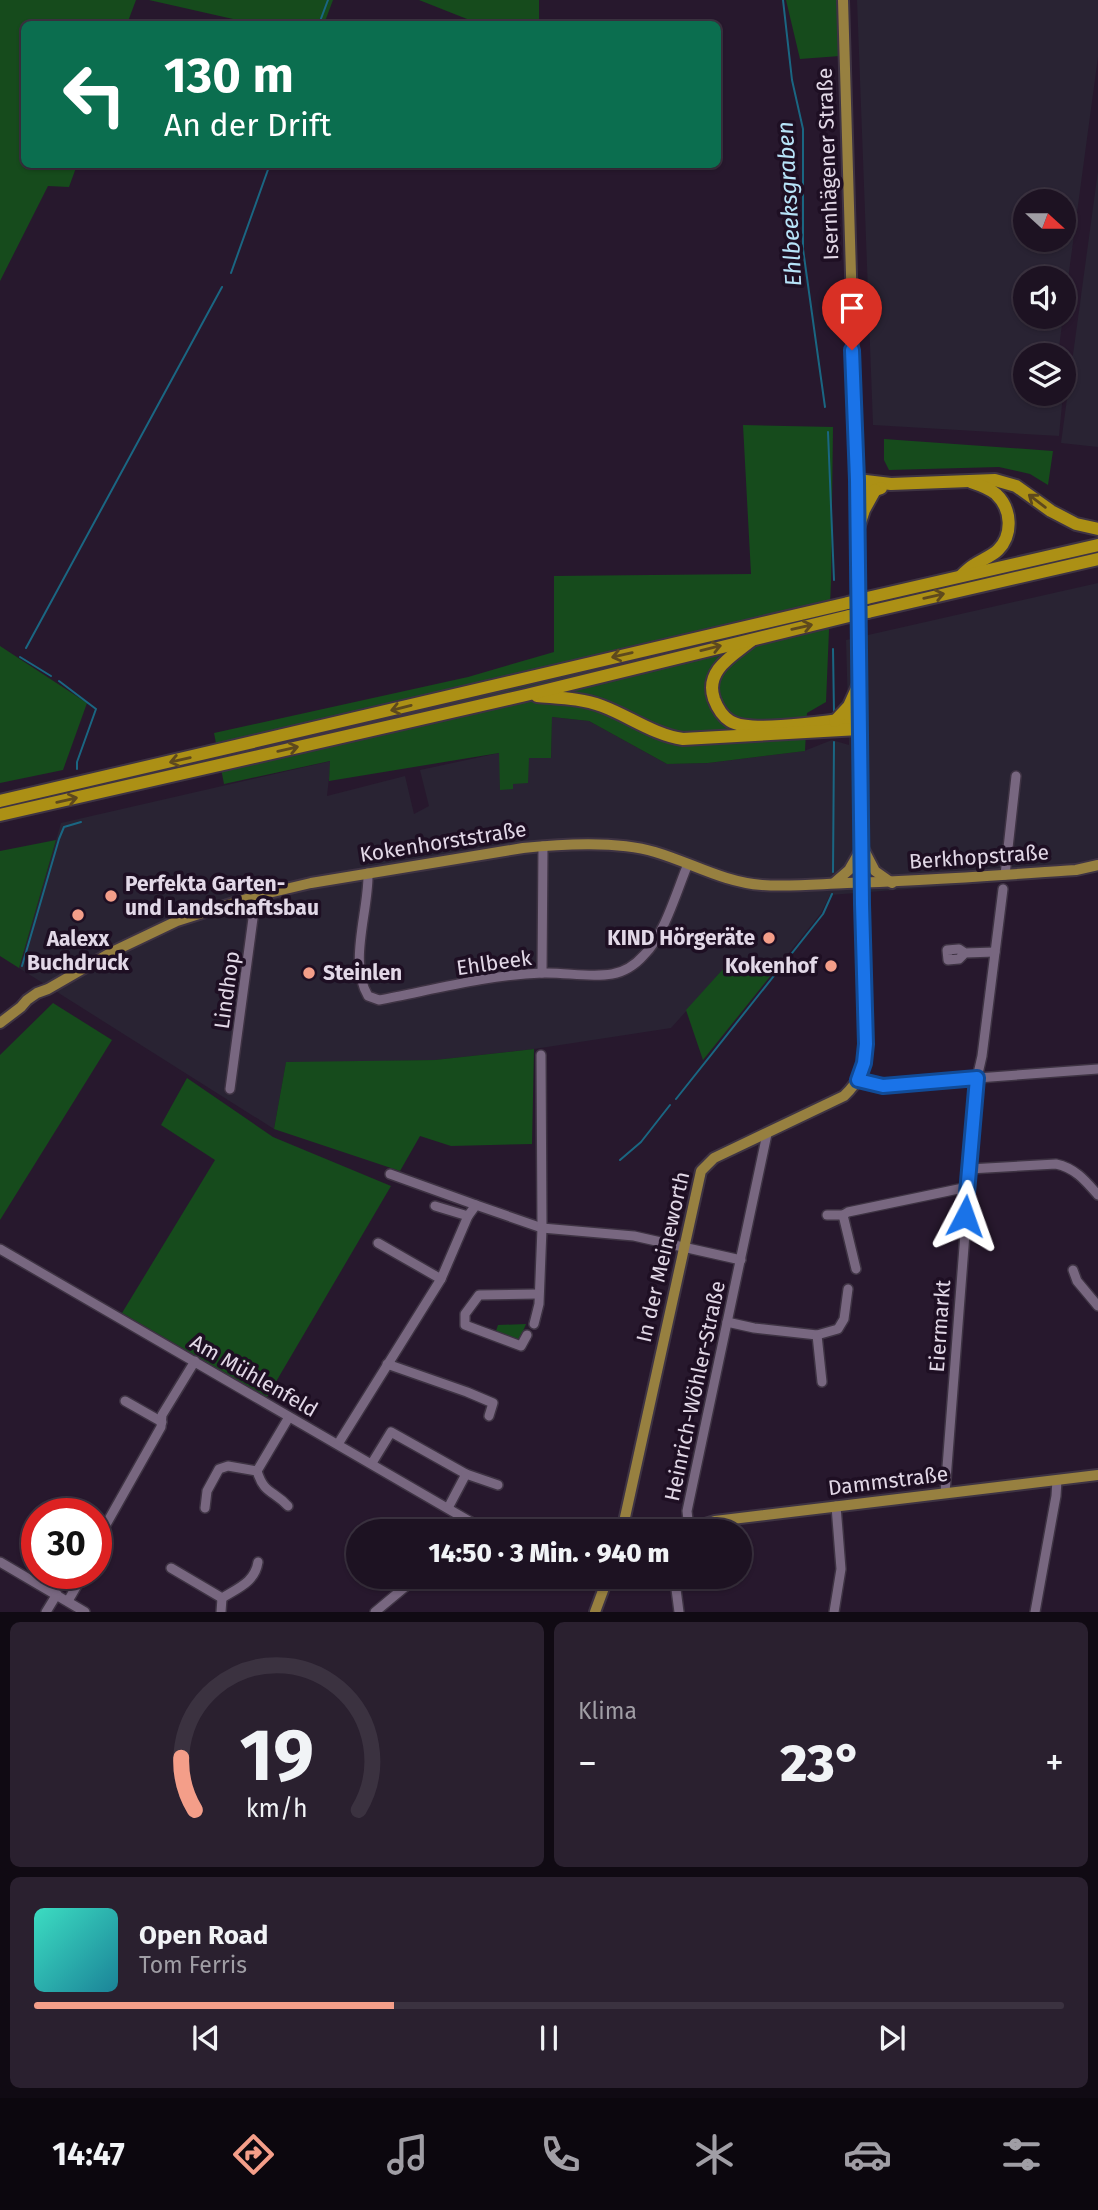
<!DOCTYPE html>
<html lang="de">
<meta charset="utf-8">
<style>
:root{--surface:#1d1222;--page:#2a202f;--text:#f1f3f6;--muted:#a09ea5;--line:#3b3240;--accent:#f49e89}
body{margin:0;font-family:"Fira Sans",sans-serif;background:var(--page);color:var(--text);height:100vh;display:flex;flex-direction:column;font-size:26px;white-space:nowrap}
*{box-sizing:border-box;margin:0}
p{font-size:23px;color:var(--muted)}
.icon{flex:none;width:38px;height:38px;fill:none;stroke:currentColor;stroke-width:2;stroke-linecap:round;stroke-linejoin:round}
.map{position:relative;height:1612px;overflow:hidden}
.side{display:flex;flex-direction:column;gap:10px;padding:10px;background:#100a13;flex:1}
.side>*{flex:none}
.top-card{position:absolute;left:21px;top:21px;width:700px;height:147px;border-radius:10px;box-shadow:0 2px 5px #0004,0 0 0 2px var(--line);background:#0b6e4f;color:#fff;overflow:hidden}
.needle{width:46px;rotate:111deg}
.controls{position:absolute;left:1013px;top:189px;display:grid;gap:14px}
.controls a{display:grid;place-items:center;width:63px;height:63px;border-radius:50%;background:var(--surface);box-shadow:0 2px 5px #0004,0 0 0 2px var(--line);font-size:35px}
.speed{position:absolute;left:21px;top:1498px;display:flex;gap:14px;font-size:35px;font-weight:700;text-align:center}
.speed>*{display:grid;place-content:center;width:91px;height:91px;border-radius:50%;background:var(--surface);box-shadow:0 2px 5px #0004,0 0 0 2px var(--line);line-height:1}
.speed .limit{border:10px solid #d22;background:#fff;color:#111}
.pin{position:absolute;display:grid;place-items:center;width:60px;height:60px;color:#fff;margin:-72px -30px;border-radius:50% 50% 50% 0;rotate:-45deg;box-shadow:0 0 7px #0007}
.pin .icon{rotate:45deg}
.me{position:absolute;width:77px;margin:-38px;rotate:4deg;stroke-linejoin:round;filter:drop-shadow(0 0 5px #0008)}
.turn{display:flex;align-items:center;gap:24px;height:147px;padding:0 28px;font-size:32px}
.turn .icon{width:91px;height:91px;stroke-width:2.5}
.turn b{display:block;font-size:49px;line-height:60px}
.big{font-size:52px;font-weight:800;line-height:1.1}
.side .widget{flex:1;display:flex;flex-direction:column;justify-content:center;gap:10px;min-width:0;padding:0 24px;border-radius:10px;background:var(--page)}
.side .dial{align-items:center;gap:0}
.dial svg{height:182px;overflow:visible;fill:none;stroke:var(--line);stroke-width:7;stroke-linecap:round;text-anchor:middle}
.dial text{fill:var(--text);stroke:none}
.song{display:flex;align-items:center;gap:21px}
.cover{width:84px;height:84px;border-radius:10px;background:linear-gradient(135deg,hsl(170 70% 55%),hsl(190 70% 35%))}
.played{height:7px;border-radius:4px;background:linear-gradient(90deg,var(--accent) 35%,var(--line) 35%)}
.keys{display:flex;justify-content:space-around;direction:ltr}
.heat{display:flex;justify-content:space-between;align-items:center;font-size:38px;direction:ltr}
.side .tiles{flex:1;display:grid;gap:10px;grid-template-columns:1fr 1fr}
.widget:last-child{grid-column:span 2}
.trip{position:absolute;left:346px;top:1519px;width:406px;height:70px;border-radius:35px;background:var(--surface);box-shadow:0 2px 5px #0004,0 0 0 2px var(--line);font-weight:800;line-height:70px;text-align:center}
.menu{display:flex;height:112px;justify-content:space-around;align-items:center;background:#0c070e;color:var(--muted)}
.menu .icon{width:49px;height:49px}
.menu .active{color:var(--accent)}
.menu b{font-size:32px;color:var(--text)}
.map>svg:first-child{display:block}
.industrial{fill:#292333;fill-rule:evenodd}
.green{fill:#164b1c}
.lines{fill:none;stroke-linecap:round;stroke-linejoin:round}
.stream{stroke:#1a6682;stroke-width:2}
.minor-casing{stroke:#3e3343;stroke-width:12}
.major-casing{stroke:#3e3343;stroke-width:14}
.highway-casing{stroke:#3e3343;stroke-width:16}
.minor{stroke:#786780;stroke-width:9}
.major{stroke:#978040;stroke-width:10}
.highway{stroke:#ac9015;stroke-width:12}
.highway-bridge-casing{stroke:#3e3343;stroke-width:16;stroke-linecap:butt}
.highway-bridge{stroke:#ac9015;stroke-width:12}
.oneway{stroke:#5e491d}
.route-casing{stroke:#114b97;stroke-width:18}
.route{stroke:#1a73e8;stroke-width:12}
.poi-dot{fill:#f49e89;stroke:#1e0f23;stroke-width:2.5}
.labels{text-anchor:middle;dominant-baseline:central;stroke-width:7;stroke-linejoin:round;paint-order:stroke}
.street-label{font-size:21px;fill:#e2d8e7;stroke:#1e0f23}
.poi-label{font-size:21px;font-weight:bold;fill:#e2d8e7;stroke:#1e0f23;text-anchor:start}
.water-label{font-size:23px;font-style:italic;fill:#b7e3f8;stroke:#1e0f23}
</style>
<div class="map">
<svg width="1098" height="1612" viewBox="0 0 1098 1612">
<rect width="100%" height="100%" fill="#27182d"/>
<g class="industrial">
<path d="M857 0H1098V57L1064 309V278H1026V317H1063L1058 355H1026V394H1063L1059 436 873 425ZM1026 201H1064V240H1026Z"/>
<path d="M1098 171V447L1061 443Z"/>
<path d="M1098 583V872L1078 876 830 895 821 913 772 974 724 969 671 1028 534 1049 436 1060 286 1063 274 1129 19 968 61 823 331 761 327 796 405 776 414 814 429 806 420 770 499 753 513 784 528 758H551L552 717 589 721 667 764 708 763 804 751 832 740 849 745 846 640Z"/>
</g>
<g class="green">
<path d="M0 0H136L127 24H24V164L77 165 69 187 48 186 0 281Z"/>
<path d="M149 0H333L324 24H255Z"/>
<path d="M419 0H539V24H508L467 19Z"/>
<path d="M786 0H837L840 56 800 59Z"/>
<path d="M743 425 833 427 831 582 826 702 807 713 805 751 708 763 667 764 589 721 552 717 551 758H529L528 783 513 784V789L500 790 499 753 329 781 330 761 224 784 214 733 468 677 554 652V576L751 574Z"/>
<path d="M884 439 1053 451 1048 485 1030 474 999 467 889 470 884 460Z"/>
<path d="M0 646 87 703 63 770 0 783Z"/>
<path d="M56 840 19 968 0 956V851Z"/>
<path d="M724 968 772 974 703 1060 686 1010Z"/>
<path d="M53 1003 112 1040 0 1220V1055Z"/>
<path d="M534 1049 532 1144 451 1146 420 1136 400 1171 274 1129 286 1062 435 1060Z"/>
<path d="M187 1078 273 1137 391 1186 267 1397 122 1313 215 1160 161 1125Z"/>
<path d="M526 1324 519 1341 496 1331 498 1325Z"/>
</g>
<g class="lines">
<g class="stream">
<path d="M783 0 792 80 803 129V249L825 407"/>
<path d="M319 24 328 0"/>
<path d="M231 273 270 164"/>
<path d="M828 432 834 580"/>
<path d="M26 648 222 287"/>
<path d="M833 649 834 713"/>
<path d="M20 657 51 676"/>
<path d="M59 681 96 709 77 762V769"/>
<path d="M833 872 834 742"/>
<path d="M22 966 59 839 64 827 81 822"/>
<path d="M676 1099 823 914 832 894"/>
<path d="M620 1160 641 1142 670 1105"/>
</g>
<g class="minor-casing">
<g id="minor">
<path d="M368 873C369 911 348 962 368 996L379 1000C432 990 488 975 542 973 565 972 589 978 612 974 624 972 636 964 644 955 664 936 677 890 688 864"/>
<path d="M1005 875 1016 776"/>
<path d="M965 953 959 959 948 960 947 950 959 949 965 953 995 952"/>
<path d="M542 973 543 846"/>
<path d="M858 1080 883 1085 1098 1069"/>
<path d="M230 1089 256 896"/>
<path d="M969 1169 1056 1164C1075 1168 1085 1180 1098 1195"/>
<path d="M390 1174 476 1205"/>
<path d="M435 1206 468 1216 476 1205 542 1228 634 1236 741 1260"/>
<path d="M827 1215H843"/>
<path d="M378 1243 441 1279"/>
<path d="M0 1249 476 1525 491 1531"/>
<path d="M856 1269 843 1215 848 1212 968 1187"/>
<path d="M1073 1270 1077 1281 1098 1306"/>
<path d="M727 1322 754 1328 817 1335 838 1329 844 1319 848 1289"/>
<path d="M534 1324 539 1304 542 1228 541 1055"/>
<path d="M527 1335 521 1346 465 1325V1314L479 1295 538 1294"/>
<path d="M817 1335 822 1382"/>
<path d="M387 1364 467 1392 493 1403 489 1416"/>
<path d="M125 1401 162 1422"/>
<path d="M338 1444 441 1279 468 1216"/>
<path d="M372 1463 391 1432 466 1474 448 1508"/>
<path d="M257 1471 289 1417"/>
<path d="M466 1474 498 1485"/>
<path d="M945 1493 977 1078 982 1056 1003 889"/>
<path d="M205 1508 207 1491 219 1469 228 1466 257 1471C264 1494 273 1490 288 1506"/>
<path d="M689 1529 687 1511 767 1134"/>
<path d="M96 1553 101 1545 99 1537 161 1427 162 1415 195 1361"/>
<path d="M0 1562 85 1612"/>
<path d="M171 1568 222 1598C238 1588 255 1582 258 1562"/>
<path d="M671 1577 676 1589 679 1612"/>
<path d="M68 1601 84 1573"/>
<path d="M46 1612 57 1594"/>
<path d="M221 1612 222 1598"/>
<path d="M375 1612 417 1577"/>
<path d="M834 1612 841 1569 836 1506"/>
<path d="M1035 1612 1056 1496 1057 1480"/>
</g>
</g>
<g class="major-casing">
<g id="major">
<path d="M863 848 875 871 892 883"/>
<path d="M834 883 849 870 860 851"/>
<path d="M0 1023 21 1007 27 1000 37 993 48 989 112 952 177 921 256 896 311 883 523 848C561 844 619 841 655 852 692 863 723 882 762 885 790 887 819 884 847 883 924 881 1000 875 1076 870L1098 865"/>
<path d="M622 1531 701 1171 714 1158 844 1096C860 1081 866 1065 866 1044L862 904 857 480 843 0"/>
<path d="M683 1531 715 1521 1098 1475"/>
<path d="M595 1612 608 1577"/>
</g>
</g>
<g class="highway-casing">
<g id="highway">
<path d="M857 480 891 484 995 480 1016 486 1051 511 1076 524 1098 529"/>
<path d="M857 490H875L881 488"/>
<path d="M858 528 864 510 875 490"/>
<path d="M961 576C965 572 969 568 974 565 982 559 991 557 998 550 1013 535 1012 509 996 494 989 488 980 485 971 482"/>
<path d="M867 598 1098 545"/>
<path d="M868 612 1098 559"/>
<path d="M752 640C734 655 704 670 714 699 717 707 722 716 730 721 750 734 833 721 860 717"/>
<path d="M537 696C559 698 581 698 602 706 629 716 654 735 683 739L859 729"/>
<path d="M835 721 849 706 859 684"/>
<path d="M0 801 848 603"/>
<path d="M0 815 526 695 849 616"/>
</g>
</g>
<use href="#minor" class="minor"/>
<use href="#major" class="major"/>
<use href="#highway" class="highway"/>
<g class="highway-bridge-casing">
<g id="highway-bridge">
<path d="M848 603 867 598"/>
<path d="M849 616 868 612"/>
</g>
</g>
<use href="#highway-bridge" class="highway-bridge"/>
</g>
<defs><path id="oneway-shaft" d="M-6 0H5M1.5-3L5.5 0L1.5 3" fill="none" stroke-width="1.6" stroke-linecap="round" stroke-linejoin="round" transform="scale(1.75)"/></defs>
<g class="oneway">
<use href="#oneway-shaft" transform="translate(1037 501) rotate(-143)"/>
<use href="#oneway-shaft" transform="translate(934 596) rotate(-13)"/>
<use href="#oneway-shaft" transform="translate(802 627) rotate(-13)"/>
<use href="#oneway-shaft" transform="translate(711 648) rotate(-14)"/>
<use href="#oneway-shaft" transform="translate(622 655) rotate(167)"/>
<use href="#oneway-shaft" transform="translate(401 708) rotate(166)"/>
<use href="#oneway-shaft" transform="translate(288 749) rotate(-13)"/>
<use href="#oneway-shaft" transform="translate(180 760) rotate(167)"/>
<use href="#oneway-shaft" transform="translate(67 800) rotate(-13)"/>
</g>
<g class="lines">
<g class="route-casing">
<path id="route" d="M852 350 857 480 862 904 866 1044 864 1063 858 1080 883 1086 977 1078 965 1216"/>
</g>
<use href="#route" class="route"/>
</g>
<g class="poi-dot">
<circle cx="111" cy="896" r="7"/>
<circle cx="78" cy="915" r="7"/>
<circle cx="769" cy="938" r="7"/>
<circle cx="831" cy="966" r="7"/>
<circle cx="309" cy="973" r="7"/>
</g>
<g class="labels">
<g class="street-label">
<text transform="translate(828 164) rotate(-92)">Isernhägener Straße</text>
<text transform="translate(443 842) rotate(-9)">Kokenhorststraße</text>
<text transform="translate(979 857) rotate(-4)">Berkhopstraße</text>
<text transform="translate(494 963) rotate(-8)">Ehlbeek</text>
<text transform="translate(227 990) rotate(-82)">Lindhop</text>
<text transform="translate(663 1257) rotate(-77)">In der Meineworth</text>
<text transform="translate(940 1326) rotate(-86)">Eiermarkt</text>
<text transform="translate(254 1376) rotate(30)">Am Mühlenfeld</text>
<text transform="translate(695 1391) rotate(-78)">Heinrich-Wöhler-Straße</text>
<text transform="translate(888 1481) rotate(-7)">Dammstraße</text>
</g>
<g class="poi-label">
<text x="125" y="884">Perfekta Garten-<tspan x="125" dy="24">und Landschaftsbau</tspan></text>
<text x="755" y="938" text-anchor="end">KIND Hörgeräte</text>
<text x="78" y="939" text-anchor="middle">Aalexx<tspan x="78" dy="24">Buchdruck</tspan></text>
<text x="817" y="966" text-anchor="end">Kokenhof</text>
<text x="323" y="973">Steinlen</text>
</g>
<g class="water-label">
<text transform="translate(789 204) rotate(-93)">Ehlbeeksgraben</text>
</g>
</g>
</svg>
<div class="controls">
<a><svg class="needle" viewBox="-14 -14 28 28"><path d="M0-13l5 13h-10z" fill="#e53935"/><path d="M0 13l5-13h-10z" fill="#a09ea5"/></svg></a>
<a><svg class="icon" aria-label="sound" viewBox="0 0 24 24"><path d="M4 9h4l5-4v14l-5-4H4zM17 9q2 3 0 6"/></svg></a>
<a><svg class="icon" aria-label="layers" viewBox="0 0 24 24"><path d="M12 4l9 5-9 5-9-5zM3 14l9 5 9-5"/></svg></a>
</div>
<div class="speed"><div class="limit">30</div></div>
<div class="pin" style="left:852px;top:350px;background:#d93025"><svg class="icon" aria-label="arrive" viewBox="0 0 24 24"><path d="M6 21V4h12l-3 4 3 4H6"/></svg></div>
<svg class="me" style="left:965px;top:1216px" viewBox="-20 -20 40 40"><path d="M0-17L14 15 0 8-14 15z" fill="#1a73e8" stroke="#fff" stroke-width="4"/></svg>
<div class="trip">14:50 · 3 Min. · 940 m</div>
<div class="top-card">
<div class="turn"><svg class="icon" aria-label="left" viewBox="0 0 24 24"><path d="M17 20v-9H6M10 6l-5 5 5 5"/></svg><div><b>130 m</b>An der Drift</div></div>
</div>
</div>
<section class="side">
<div class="tiles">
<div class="widget dial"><svg viewBox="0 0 100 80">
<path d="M14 69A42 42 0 1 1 86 69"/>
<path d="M14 69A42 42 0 0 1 8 46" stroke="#f49e89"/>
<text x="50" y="56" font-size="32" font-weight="700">19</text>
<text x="50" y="72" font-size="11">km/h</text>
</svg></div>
<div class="widget"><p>Klima</p>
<div class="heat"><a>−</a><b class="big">23°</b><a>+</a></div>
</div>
<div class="widget">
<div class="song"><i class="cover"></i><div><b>Open Road</b><p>Tom Ferris</p></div></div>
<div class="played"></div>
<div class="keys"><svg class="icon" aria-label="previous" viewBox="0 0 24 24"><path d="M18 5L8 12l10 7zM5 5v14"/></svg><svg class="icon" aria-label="pause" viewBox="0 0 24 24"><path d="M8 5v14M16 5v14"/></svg><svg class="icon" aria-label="next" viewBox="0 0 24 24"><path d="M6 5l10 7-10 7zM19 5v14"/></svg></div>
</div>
</div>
</section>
<nav class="menu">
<b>14:47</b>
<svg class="icon active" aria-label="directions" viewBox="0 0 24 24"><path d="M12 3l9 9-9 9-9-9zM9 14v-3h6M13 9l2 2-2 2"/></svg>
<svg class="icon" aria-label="music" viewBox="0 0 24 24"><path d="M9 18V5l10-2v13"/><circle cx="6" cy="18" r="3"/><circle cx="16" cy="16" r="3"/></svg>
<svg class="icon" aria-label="phone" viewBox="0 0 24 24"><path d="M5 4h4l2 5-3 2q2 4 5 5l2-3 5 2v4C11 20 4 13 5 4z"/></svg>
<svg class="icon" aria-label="climate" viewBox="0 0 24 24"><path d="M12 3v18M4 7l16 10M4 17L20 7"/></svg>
<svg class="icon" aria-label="car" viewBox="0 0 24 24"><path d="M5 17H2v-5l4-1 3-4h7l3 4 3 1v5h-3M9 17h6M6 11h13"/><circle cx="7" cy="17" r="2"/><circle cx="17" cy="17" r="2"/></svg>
<svg class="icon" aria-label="filters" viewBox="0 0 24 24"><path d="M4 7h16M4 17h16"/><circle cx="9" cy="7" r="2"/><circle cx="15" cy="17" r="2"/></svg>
</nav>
